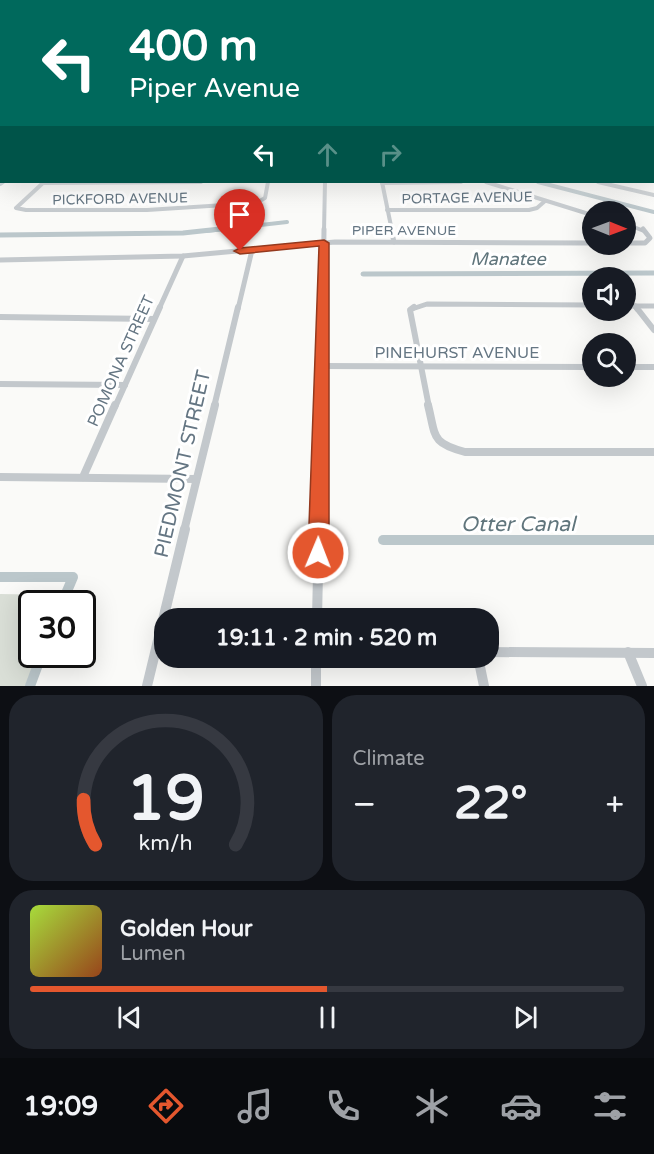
<!DOCTYPE html>
<meta charset="utf-8">
<style>
:root{--surface:#171b24;--page:#20242c;--text:#f1f3f6;--muted:#9ea1a6;--line:#363941;--accent:#e4572e}
body{margin:0;font-family:"Varela Round",sans-serif;background:var(--page);color:var(--text);height:100vh;display:flex;flex-direction:column;font-size:22px;white-space:nowrap}
*{box-sizing:border-box;margin:0}
p{font-size:20px;color:var(--muted)}
.icon{flex:none;width:33px;height:33px;fill:none;stroke:currentColor;stroke-width:2;stroke-linecap:round;stroke-linejoin:round}
.map{position:relative;height:686px;overflow:hidden}
.side{display:flex;flex-direction:column;gap:9px;padding:9px;background:#0d0f14;flex:1}
.side>*{flex:none}
.top-card{position:absolute;left:0px;top:0px;width:654px;height:183px;box-shadow:0 6px 24px #0002;background:#00695c;color:#fff;overflow:hidden}
.needle{width:39px;rotate:91deg}
.tools{position:absolute;left:582px;top:201px;display:grid;gap:12px}
.tools a{display:grid;place-items:center;width:54px;height:54px;border-radius:50%;background:var(--surface);box-shadow:0 6px 24px #0002;font-size:30px}
.speed{position:absolute;left:18px;top:590px;display:flex;gap:12px;font-size:30px;font-weight:700;text-align:center}
.speed>*{display:grid;place-content:center;width:78px;height:78px;border-radius:50%;background:var(--surface);box-shadow:0 6px 24px #0002;line-height:1}
.speed .limit{border:3px solid #111;border-radius:9px;background:#fff;color:#111}
.pin{position:absolute;display:grid;place-items:center;width:51px;height:51px;color:#fff;margin:-62px -26px;border-radius:50% 50% 50% 0;rotate:-45deg;box-shadow:0 0 6px #0007}
.pin .icon{rotate:45deg}
.me{position:absolute;width:66px;margin:-33px;rotate:1deg;stroke-linejoin:round;filter:drop-shadow(0 0 4px #0008)}
.turn{display:flex;align-items:center;gap:21px;height:126px;padding:0 30px;font-size:27px}
.turn .icon{width:78px;height:78px;stroke-width:2.5}
.turn b{display:block;font-size:42px;line-height:51px}
.lanes{display:flex;align-items:center;height:57px;padding:0 30px;background:#0003;justify-content:center;gap:30px;direction:ltr}
.lanes .off{opacity:.35}
.big{font-size:45px;font-weight:800;line-height:1.1}
.side .widget{flex:1;display:flex;flex-direction:column;justify-content:center;gap:9px;min-width:0;padding:0 21px;border-radius:24px;background:var(--page)}
.side .dial{align-items:center;gap:0}
.dial svg{height:156px;overflow:visible;fill:none;stroke:var(--line);stroke-width:7;stroke-linecap:round;text-anchor:middle}
.dial text{fill:var(--text);stroke:none}
.song{display:flex;align-items:center;gap:18px}
.cover{width:72px;height:72px;border-radius:9px;background:linear-gradient(135deg,hsl(80 70% 55%),hsl(20 70% 35%))}
.played{height:6px;border-radius:3px;background:linear-gradient(90deg,var(--accent) 50%,var(--line) 50%)}
.keys{display:flex;justify-content:space-around;direction:ltr}
.heat{display:flex;justify-content:space-between;align-items:center;font-size:33px;direction:ltr}
.side .tiles{flex:1;display:grid;gap:9px;grid-template-columns:1fr 1fr}
.widget:last-child{grid-column:span 2}
.trip{position:absolute;left:154px;top:608px;width:345px;height:60px;border-radius:24px;background:var(--surface);box-shadow:0 6px 24px #0002;font-weight:800;line-height:60px;text-align:center}
.dock{display:flex;height:96px;justify-content:space-around;align-items:center;background:#090b0e;color:var(--muted)}
.dock .icon{width:42px;height:42px}
.dock .active{color:var(--accent)}
.dock b{font-size:27px;color:var(--text)}
.map>svg:first-child{display:block}
.green{fill:#dadfd7}
.lines{fill:none;stroke-linecap:round;stroke-linejoin:round}
.canal-far2{stroke:#bbc7cb;stroke-width:4}
.canal-far1{stroke:#bbc7cb;stroke-width:5}
.canal{stroke:#bbc7cb;stroke-width:10}
.minor-far4{stroke:#c3c8cc;stroke-width:4}
.minor-far3{stroke:#c3c8cc;stroke-width:5}
.minor-far2{stroke:#c3c8cc;stroke-width:6}
.minor-far1{stroke:#c3c8cc;stroke-width:8}
.minor{stroke:#c3c8cc;stroke-width:10}
.route{fill:#e4572e;stroke:#94391e;stroke-width:1.5}
.labels{text-anchor:middle;dominant-baseline:central;stroke-width:6;stroke-linejoin:round;paint-order:stroke}
.far-street-label{font-size:14px;fill:#657683;stroke:#fff}
.street-label{font-size:16px;fill:#657683;stroke:#fff}
.water-label{font-size:18px;font-style:italic;fill:#60757c;stroke:#fff}
.near-street-label{font-size:20px;fill:#657683;stroke:#fff}
.near-water-label{font-size:21px;font-style:italic;fill:#60757c;stroke:#fff}
</style>
<div class="map">
<svg width="654" height="686" viewBox="0 0 654 686">
<rect width="100%" height="100%" fill="#fafaf8"/>
<path class="green" d="M0 594 59 595 60 599 59 603H32V654H38L25 686H0Z"/>
<g class="lines">
<g class="canal-far2">
<path d="M538 182 654 212"/>
<path d="M0 184 3 182"/>
<path d="M206 231 287 222"/>
</g>
<g class="canal-far1">
<path d="M0 235 183 233 220 229"/>
<path d="M363 274 654 273"/>
</g>
<g class="canal">
<path d="M383 540H654"/>
<path d="M0 577H73L62 603"/>
<path d="M30 686 42 654"/>
</g>
<g class="minor-far4">
<path d="M44 182 16 208 26 210H147L256 203 265 198 268 182"/>
<path d="M382 182 392 231"/>
<path d="M486 182 592 215"/>
<path d="M598 182 654 195"/>
<path d="M43 183 201 182"/>
<path d="M382 183 461 182"/>
<path d="M387 210H529L537 208 545 201"/>
<path d="M626 224 644 231"/>
<path d="M324 231 325 182"/>
</g>
<g class="minor-far3">
<path d="M391 229 394 242"/>
<path d="M626 243H645L650 238 643 229"/>
<path d="M0 260 183 256 335 242 592 243"/>
<path d="M626 306H654"/>
<path d="M635 306 637 309"/>
<path d="M159 309 183 256"/>
<path d="M238 309 252 250"/>
<path d="M323 309 324 229"/>
<path d="M412 309 427 304 592 305"/>
</g>
<g class="minor-far2">
<path d="M414 307 410 310 429 407"/>
<path d="M636 307 654 330"/>
<path d="M0 317 154 319"/>
<path d="M322 366 592 367"/>
<path d="M626 367H654"/>
<path d="M0 384 125 385"/>
<path d="M115 407 160 307"/>
<path d="M214 407 238 307"/>
<path d="M321 407 323 307"/>
</g>
<g class="minor-far1">
<path d="M428 405C436 437 431 443 465 452H654"/>
<path d="M0 477 196 479"/>
<path d="M83 477 115 405"/>
<path d="M184 531 215 405"/>
<path d="M319 531 321 405"/>
</g>
<g class="minor">
<path d="M317 618 319 529"/>
<path d="M489 652 654 653"/>
<path d="M628 652 642 686"/>
<path d="M316 657V686"/>
<path d="M478 657 484 686"/>
<path d="M147 686 185 529"/>
</g>
</g>
<linearGradient id="sky" x2="0" y2="1"><stop stop-color="#96bcdc"/><stop offset="0.55" stop-color="#fdfdfc"/><stop offset="1" stop-color="#fdfdfc" stop-opacity="0"/></linearGradient>
<rect width="654" height="215" fill="url(#sky)"/>
<path class="route" d="M324 240 329 243V553L326 560 318 563 311 560 308 553 319 246 240 254 234 251 240 248Z"/>
<g class="labels">
<g class="far-street-label">
<text transform="translate(467 198) rotate(-1)">PORTAGE AVENUE</text>
<text transform="translate(120 199) rotate(-1)">PICKFORD AVENUE</text>
<text x="404" y="230">PIPER AVENUE</text>
</g>
<g class="street-label">
<text x="457" y="353">PINEHURST AVENUE</text>
<text transform="translate(121 361) rotate(-66)">POMONA STREET</text>
</g>
<g class="water-label">
<text x="508" y="259">Manatee</text>
</g>
<g class="near-street-label">
<text transform="translate(183 464) rotate(-77)">PIEDMONT STREET</text>
</g>
<g class="near-water-label">
<text x="518" y="524">Otter Canal</text>
</g>
</g>
</svg>
<div class="tools">
<a><svg class="needle" viewBox="-14 -14 28 28"><path d="M0-13l5 13h-10z" fill="#e53935"/><path d="M0 13l5-13h-10z" fill="#9ea1a6"/></svg></a>
<a><svg class="icon" aria-label="sound" viewBox="0 0 24 24"><path d="M4 9h4l5-4v14l-5-4H4zM17 9q2 3 0 6"/></svg></a>
<a><svg class="icon" aria-label="search" viewBox="0 0 24 24"><circle cx="10" cy="10" r="6"/><path d="M15 15l6 6"/></svg></a>
</div>
<div class="speed"><div class="limit">30</div></div>
<div class="pin" style="left:240px;top:251px;background:#d93025"><svg class="icon" aria-label="arrive" viewBox="0 0 24 24"><path d="M6 21V4h12l-3 4 3 4H6"/></svg></div>
<svg class="me" style="left:318px;top:553px" viewBox="-20 -20 40 40"><circle r="17" fill="#e4572e" stroke="#fff" stroke-width="3"/><path d="M0-11L8 9 0 5-8 9z" fill="#fff"/></svg>
<div class="trip">19:11 · 2 min · 520 m</div>
<div class="top-card">
<div class="turn"><svg class="icon" aria-label="left" viewBox="0 0 24 24"><path d="M17 20v-9H6M10 6l-5 5 5 5"/></svg><div><b>400 m</b>Piper Avenue</div></div>
<div class="lanes"><svg class="icon" aria-label="left" viewBox="0 0 24 24"><path d="M17 20v-9H6M10 6l-5 5 5 5"/></svg><svg class="icon off" aria-label="ahead" viewBox="0 0 24 24"><path d="M12 20V5M6 11l6-6 6 6"/></svg><svg class="icon off" aria-label="right" viewBox="0 0 24 24"><path d="M7 20v-9h11M14 6l5 5-5 5"/></svg></div>
</div>
</div>
<section class="side">
<div class="tiles">
<div class="widget dial"><svg viewBox="0 0 100 80">
<path d="M14 69A42 42 0 1 1 86 69"/>
<path d="M14 69A42 42 0 0 1 8 46" stroke="#e4572e"/>
<text x="50" y="56" font-size="32" font-weight="700">19</text>
<text x="50" y="72" font-size="11">km/h</text>
</svg></div>
<div class="widget"><p>Climate</p>
<div class="heat"><a>−</a><b class="big">22°</b><a>+</a></div>
</div>
<div class="widget">
<div class="song"><i class="cover"></i><div><b>Golden Hour</b><p>Lumen</p></div></div>
<div class="played"></div>
<div class="keys"><svg class="icon" aria-label="previous" viewBox="0 0 24 24"><path d="M18 5L8 12l10 7zM5 5v14"/></svg><svg class="icon" aria-label="pause" viewBox="0 0 24 24"><path d="M8 5v14M16 5v14"/></svg><svg class="icon" aria-label="next" viewBox="0 0 24 24"><path d="M6 5l10 7-10 7zM19 5v14"/></svg></div>
</div>
</div>
</section>
<nav class="dock">
<b>19:09</b>
<svg class="icon active" aria-label="directions" viewBox="0 0 24 24"><path d="M12 3l9 9-9 9-9-9zM9 14v-3h6M13 9l2 2-2 2"/></svg>
<svg class="icon" aria-label="music" viewBox="0 0 24 24"><path d="M9 18V5l10-2v13"/><circle cx="6" cy="18" r="3"/><circle cx="16" cy="16" r="3"/></svg>
<svg class="icon" aria-label="phone" viewBox="0 0 24 24"><path d="M5 4h4l2 5-3 2q2 4 5 5l2-3 5 2v4C11 20 4 13 5 4z"/></svg>
<svg class="icon" aria-label="climate" viewBox="0 0 24 24"><path d="M12 3v18M4 7l16 10M4 17L20 7"/></svg>
<svg class="icon" aria-label="car" viewBox="0 0 24 24"><path d="M5 17H2v-5l4-1 3-4h7l3 4 3 1v5h-3M9 17h6M6 11h13"/><circle cx="7" cy="17" r="2"/><circle cx="17" cy="17" r="2"/></svg>
<svg class="icon" aria-label="filters" viewBox="0 0 24 24"><path d="M4 7h16M4 17h16"/><circle cx="9" cy="7" r="2"/><circle cx="15" cy="17" r="2"/></svg>
</nav>
